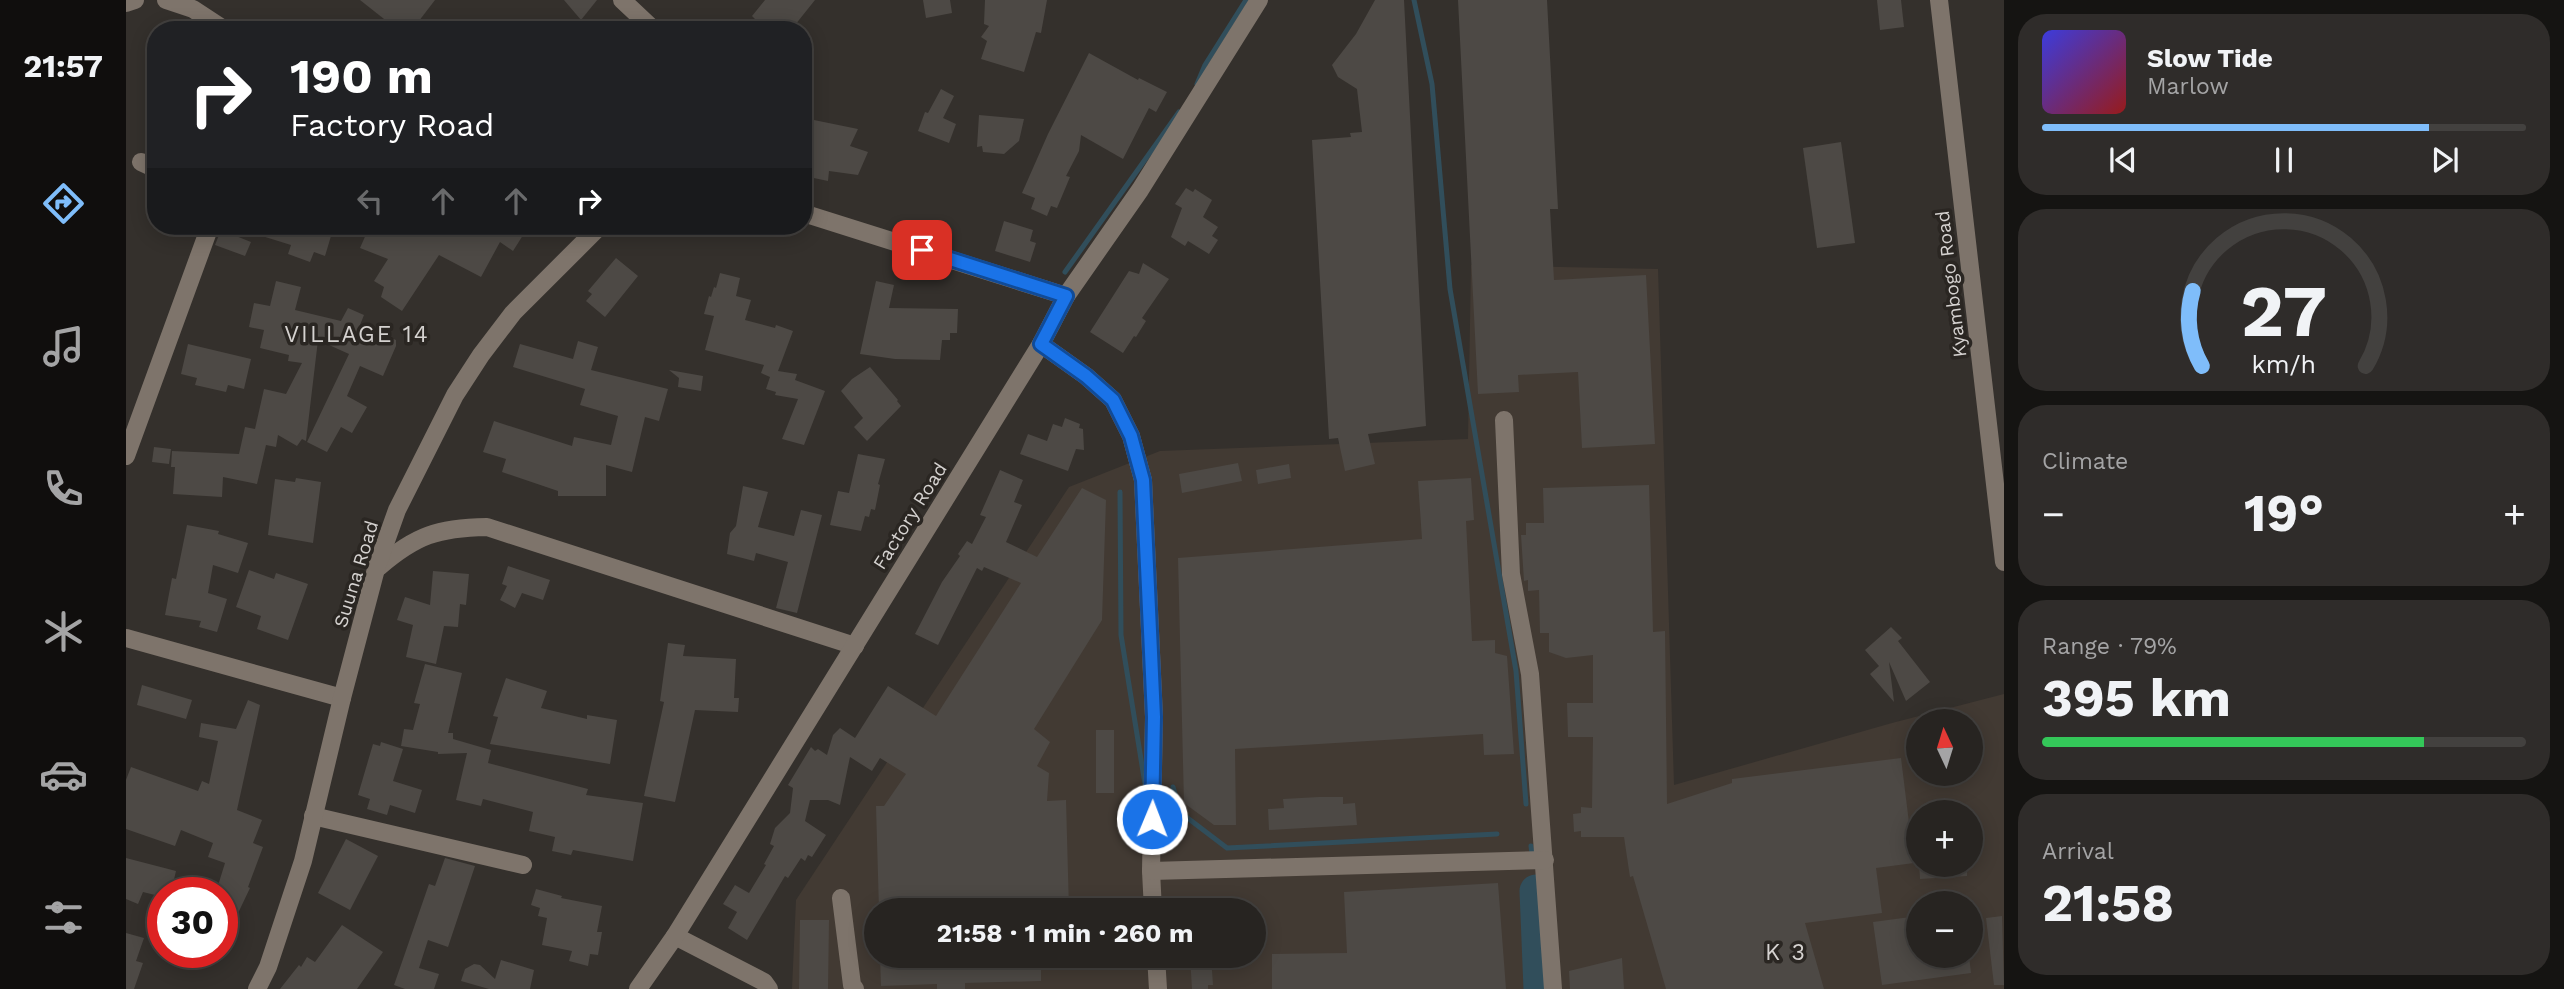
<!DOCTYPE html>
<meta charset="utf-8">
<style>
:root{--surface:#272421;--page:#2f2c2a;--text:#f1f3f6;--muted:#a4a4a5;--line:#43413f;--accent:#7fbdfa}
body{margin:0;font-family:"Work Sans",sans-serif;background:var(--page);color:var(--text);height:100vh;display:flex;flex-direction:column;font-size:26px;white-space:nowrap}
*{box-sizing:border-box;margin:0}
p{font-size:23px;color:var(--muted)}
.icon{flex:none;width:38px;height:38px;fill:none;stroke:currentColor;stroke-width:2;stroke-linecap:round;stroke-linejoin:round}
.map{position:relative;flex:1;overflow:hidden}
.panel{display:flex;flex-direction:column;gap:14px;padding:14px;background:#151412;width:560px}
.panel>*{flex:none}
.guide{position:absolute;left:21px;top:21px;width:665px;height:214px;border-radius:28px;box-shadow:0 4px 18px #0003,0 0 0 2px var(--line);background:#202124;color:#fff;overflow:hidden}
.needle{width:46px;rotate:356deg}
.fabs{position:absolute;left:1780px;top:709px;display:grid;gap:14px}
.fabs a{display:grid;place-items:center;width:77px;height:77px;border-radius:50%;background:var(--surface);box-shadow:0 4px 18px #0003,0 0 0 2px var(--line);font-size:35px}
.speed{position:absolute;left:21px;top:877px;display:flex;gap:14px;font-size:35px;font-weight:700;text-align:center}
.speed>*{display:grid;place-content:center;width:91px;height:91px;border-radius:50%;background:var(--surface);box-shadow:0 4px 18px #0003,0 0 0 2px var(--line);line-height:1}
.speed .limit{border:10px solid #d22;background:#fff;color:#111}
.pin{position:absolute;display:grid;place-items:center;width:60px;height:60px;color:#fff;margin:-30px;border-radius:14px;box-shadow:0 4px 10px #0006}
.me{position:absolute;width:77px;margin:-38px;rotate:1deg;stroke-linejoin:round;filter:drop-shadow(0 0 5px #0008)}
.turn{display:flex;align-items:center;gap:24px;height:147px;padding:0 28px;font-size:32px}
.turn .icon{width:91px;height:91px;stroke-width:2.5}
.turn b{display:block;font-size:49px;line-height:60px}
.lanes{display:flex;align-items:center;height:66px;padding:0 28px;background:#0003;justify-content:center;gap:35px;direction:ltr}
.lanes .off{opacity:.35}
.big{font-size:52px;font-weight:700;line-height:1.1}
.panel .tile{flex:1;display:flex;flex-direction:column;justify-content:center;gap:10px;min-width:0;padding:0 24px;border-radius:28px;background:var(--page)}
.panel .dial{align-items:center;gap:0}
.dial svg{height:182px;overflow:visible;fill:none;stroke:var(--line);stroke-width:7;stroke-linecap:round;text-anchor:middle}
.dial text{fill:var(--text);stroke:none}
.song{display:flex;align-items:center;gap:21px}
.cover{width:84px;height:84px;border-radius:10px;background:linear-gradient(135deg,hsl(240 70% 55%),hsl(0 70% 35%))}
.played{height:7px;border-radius:4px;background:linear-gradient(90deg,var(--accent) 80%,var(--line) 80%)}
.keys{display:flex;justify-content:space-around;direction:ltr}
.heat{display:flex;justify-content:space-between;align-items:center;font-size:38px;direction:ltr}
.charge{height:10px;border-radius:5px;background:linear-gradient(90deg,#34c759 79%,var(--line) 0)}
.trip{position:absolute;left:738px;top:898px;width:402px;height:70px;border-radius:35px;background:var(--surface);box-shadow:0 4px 18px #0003,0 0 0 2px var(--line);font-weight:700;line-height:70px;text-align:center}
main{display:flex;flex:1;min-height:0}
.tabs{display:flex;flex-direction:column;width:126px;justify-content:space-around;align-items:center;background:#100e0d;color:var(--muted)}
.tabs .icon{width:49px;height:49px}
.tabs .current{color:var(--accent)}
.tabs b{font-size:32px;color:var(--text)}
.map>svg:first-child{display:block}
.built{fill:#423a33;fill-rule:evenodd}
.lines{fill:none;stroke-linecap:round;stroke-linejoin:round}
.stream{stroke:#314e5b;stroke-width:5}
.river{stroke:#314e5b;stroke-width:33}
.building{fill:#4d4945}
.minor{stroke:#7e746b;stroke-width:18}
.route-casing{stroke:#114b97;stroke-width:18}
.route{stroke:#1a73e8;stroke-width:12}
.labels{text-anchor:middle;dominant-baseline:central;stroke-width:7;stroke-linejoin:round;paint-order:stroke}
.street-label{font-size:19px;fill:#d5d2d0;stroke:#2a2622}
.quarter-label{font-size:23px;letter-spacing:2px;fill:#d5d2d0;stroke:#2a2622}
</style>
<main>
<nav class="tabs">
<b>21:57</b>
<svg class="icon current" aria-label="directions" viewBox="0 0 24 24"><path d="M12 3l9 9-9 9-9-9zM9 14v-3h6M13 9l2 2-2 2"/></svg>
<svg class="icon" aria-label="music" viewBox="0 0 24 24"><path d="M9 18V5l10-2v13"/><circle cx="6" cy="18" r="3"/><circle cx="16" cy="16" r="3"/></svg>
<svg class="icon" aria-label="phone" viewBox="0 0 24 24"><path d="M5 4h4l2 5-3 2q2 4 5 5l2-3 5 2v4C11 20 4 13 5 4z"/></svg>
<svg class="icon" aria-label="climate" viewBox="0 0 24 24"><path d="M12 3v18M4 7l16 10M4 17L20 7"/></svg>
<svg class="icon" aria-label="car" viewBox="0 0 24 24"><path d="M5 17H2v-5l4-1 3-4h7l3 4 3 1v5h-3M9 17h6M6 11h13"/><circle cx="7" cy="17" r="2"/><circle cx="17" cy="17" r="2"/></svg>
<svg class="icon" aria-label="filters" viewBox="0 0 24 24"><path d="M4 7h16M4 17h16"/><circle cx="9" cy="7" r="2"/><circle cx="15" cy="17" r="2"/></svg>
</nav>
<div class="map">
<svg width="1878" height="989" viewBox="0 0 1878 989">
<rect width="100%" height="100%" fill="#34302c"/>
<path class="built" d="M1345 265 1532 269 1548 785 1766 723 1878 694V989H666L670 900 943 487 1034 451 1342 439ZM1792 721H1844V774H1792ZM1792 812H1844V864H1792ZM1792 903H1844V956H1792ZM751 910H1129V956H751Z"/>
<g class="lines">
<g class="stream">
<path d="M1288 0 1306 84 1324 289 1390 671 1400 804"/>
<path d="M1071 84 1079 65 1120 0"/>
<path d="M939 272 1053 112"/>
<path d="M994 492 995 635 1019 784"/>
<path d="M1047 787 1055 813 1101 848 1371 834"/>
<path d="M1405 846 1406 854"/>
</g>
<path class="river" d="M1410 891 1414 989"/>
</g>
<g class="building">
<path d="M234 0H309L286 30H272Z"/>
<path d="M438 0H471L455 20Z"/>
<path d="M639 0H689L665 30H620L629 19 626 16Z"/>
<path d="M797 0H824L826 13 800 18Z"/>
<path d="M859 0H921L915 33 910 32 898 72 855 59 861 41 855 37 863 26 858 24Z"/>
<path d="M1249 0H1278L1300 426 1242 434 1249 464 1219 471 1212 438 1203 439 1186 140 1225 137 1224 133 1236 132 1231 89 1212 77 1206 65 1230 34Z"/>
<path d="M1332 0H1421L1432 209H1424L1428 280 1520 275 1529 444 1456 448 1452 372 1392 375 1393 392 1352 394Z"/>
<path d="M1751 0H1775L1778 27 1754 30Z"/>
<path d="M963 53 1012 80 1013 78 1041 92 1030 112 1023 108 997 159 955 135 953 151 940 176 944 177 931 208 925 206 921 216 905 209 909 198 896 193 922 134Z"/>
<path d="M815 89 828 96 817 118 830 124 823 143 792 131 799 112 802 113Z"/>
<path d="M853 115 898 119 893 141 878 154 857 152 856 146 851 147Z"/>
<path d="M683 119 732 129 724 146 742 152 732 175 703 171 702 181 683 177 684 154 680 153Z"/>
<path d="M1715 142 1729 243 1691 248 1677 148Z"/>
<path d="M1060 188 1067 192 1069 189 1086 200 1077 217 1092 227 1086 236 1092 240 1083 254 1062 241 1059 246 1045 237 1056 208 1049 204Z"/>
<path d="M878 221 907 230 904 241 910 243 904 262 869 251Z"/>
<path d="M115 226H197L195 233 205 236 199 256 188 252 184 262 162 254 165 245 114 229Z"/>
<path d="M255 226H391L399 232 387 251 374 242 355 277 313 255 276 311 255 297 258 287 248 281 262 259 234 248 241 232 249 235Z"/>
<path d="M95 230 125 242 119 256 89 245Z"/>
<path d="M490 258 512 276 479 317 460 301 466 294 462 291Z"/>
<path d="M1017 263 1043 279 1016 318 1020 321 1010 337 1008 336 997 353 964 332 1003 271 1013 274Z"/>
<path d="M594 273 614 278 610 296 625 300 619 320 649 328 650 325 667 331 652 371 671 374 669 380 699 391 678 445 656 439 672 399 649 395 650 392 640 389 644 377 635 373 638 365 579 350 588 316 578 314 583 296 585 297 588 287 590 288Z"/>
<path d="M150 281 175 287 169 310 215 321 222 308 238 315 234 325 270 340V346L257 376 234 366 221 396 241 407 226 433 215 427 201 452 181 442 223 354 192 340 180 441 176 439 171 446 152 435 150 447 140 445 131 484 97 477 96 497 47 494 49 467H45L46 451 113 454 119 427 129 429 138 389 160 394 176 363 162 361 163 355 134 348 138 330 123 327 128 303 144 306Z"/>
<path d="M750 281 768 285 763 308 832 309 831 333H824V340H816L814 360 769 359 734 354Z"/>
<path d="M452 341 472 347 465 370 542 389 533 421 519 417 506 472 480 465V496H432V491L376 472 380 459 357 452 368 421 446 446 448 437 485 445 492 416 454 405 459 389 387 367 394 344 447 359Z"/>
<path d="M62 344 125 359 118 389 102 385 100 392 69 385 71 378 55 374Z"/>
<path d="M744 367 772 400 771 401 775 406 741 441 728 427 737 418 715 391 726 379Z"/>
<path d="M543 370 577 376 575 391 552 387 553 378Z"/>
<path d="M939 418 954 424 953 428 957 429 958 450 950 449 942 471 894 454 902 434 921 441 927 424 936 427Z"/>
<path d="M28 447 45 449 43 464 26 462Z"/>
<path d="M732 454 759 459 752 484 754 485 749 510 745 509 743 517 739 516 735 531 704 525 712 491 723 493Z"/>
<path d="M1112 463 1116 481 1056 493 1053 474Z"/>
<path d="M1163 464 1165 478 1132 484 1130 470Z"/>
<path d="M874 470 897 480 888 502 896 505 880 542 911 557 956 488 980 500 976 620 908 729 924 742 911 766 923 773 921 801 940 800 943 910H753L750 806H758L780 774 754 758 746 771 724 757 714 805 702 800H684L679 821 700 835 686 857 682 855 679 861 675 858 662 878 659 876 621 940 602 928 611 912 597 904 609 885 623 893 640 865 638 864 648 846 644 844 649 828 664 813 667 788 662 785 685 747 689 751 692 749 701 755 707 735 714 728 729 738 762 686 810 716 895 583 858 567 856 571 851 568 812 645 789 634 816 582 834 556 832 554 841 541 846 544 860 517 854 515Z"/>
<path d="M170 478 195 482 187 543 142 535 149 479 169 482Z"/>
<path d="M1345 478 1348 520 1340 521 1346 641 1369 640V653L1381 656 1388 754 1358 755 1357 734 1109 749 1110 825H1088L1058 803 1052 558 1296 539 1292 481Z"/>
<path d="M1523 485 1527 632 1539 631 1541 804 1606 783V779L1775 758 1788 863 1750 868 1756 913 1679 923 1698 989H1540L1507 876 1504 877 1498 837H1455V831L1448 832 1447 814 1455 813V807L1466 808 1467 737H1442L1441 703H1467V655L1440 658 1423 652V633H1414L1413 590 1402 591V580L1398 581 1395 535H1400V523H1418L1417 488Z"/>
<path d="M617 486 642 492 632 527 668 536 675 510 696 515 671 613 650 608 662 562 630 553 628 561 601 554 604 533 610 526Z"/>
<path d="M61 525 93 531 92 534 122 543 112 573 87 565 82 593 101 599 91 632 73 627 75 621 39 615 46 578 50 579Z"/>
<path d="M382 566 424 580 417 600 396 593 389 608 374 600 381 586 376 584Z"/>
<path d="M123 570 148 579 150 573 182 584 162 640 131 629 135 616 110 607Z"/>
<path d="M307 571 343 574 340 605 334 604 332 627 318 626 310 664 280 657 287 625 271 620 279 597 304 605Z"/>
<path d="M1765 627 1776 638 1772 641 1804 682 1780 701 1763 662 1768 702 1744 674 1753 666 1739 650Z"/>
<path d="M542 643 559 645 557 656 610 659 608 698H613L612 712 569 710 549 802 518 796 538 702 534 701Z"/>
<path d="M299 664 336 673 322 733H327V739L365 750 362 763 462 789 460 795 517 803 507 861 447 850 445 855 426 851 429 837 403 831 407 812 357 799 355 806 330 800 341 753 312 754V752L275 746 278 729 287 730 294 704 288 703Z"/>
<path d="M380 678 421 691 415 708 461 719V715L491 720 484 764 364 744 372 717 367 716Z"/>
<path d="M16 685 66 700 60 719 11 705Z"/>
<path d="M122 700 134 705 111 810 136 820 127 843 137 847 122 887 124 888 96 947V892H90L99 863 82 857 87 843 55 830 49 846 0 829V780L5 767 72 791 76 781 83 784 92 741 73 737 75 723 110 729Z"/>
<rect x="970" y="730" width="18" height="63"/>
<path d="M255 742 277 749 267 781 296 790 289 813 264 805 261 815 241 809 244 799 232 795 247 744 254 746Z"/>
<path d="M1193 797H1217V804L1229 803 1231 825 1143 830 1142 809 1158 808 1157 799Z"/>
<path d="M220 839 252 856 224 910 192 893Z"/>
<path d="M0 858 50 871 45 892H37V897L17 892 12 904 0 899Z"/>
<path d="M319 858 349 866 322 947 302 940 293 968 313 974 308 989H279L268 985 303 884 309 886Z"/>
<path d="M1793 864H1841V876L1794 879Z"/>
<path d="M1372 883 1380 989H1146V954L1221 953 1218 892Z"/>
<path d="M410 889 436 896 435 898 476 906 471 932H476L472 955 464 954 462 966 443 961 446 951 416 945 421 918 412 916 414 908 405 905Z"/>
<path d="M1792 916V956H1843L1845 973 1756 985 1747 922Z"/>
<path d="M1876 916 1878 985H1868L1860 918Z"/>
<path d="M674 920H703L702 989H673Z"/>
<path d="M216 925 257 952 231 989H154L173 965 175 967 181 957 189 962Z"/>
<path d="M0 933 18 938 10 961 17 963 8 989H0Z"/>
<path d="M754 956H915V981L839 983V989H811V984L755 986Z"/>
<path d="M1064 956H1085L1087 985H1082V989H1066Z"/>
<path d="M1496 958 1498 989H1444L1443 971Z"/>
<path d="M375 960 408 970 404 989H363L335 981 339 969 348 964 354 965 369 979Z"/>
</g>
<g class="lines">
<g class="minor">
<path d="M40 0 67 9 99 30"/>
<path d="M496 0 528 30"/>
<path d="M1813 0 1878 562"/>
<path d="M0 3 9 0"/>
<path d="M15 162 30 169"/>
<path d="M940 296 1014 190 1133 0"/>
<path d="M915 344 960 376 987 400 1005 436 1017 480 1028 717 1025 871 1027 910"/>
<path d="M1378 420 1385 574 1404 674 1427 989"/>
<path d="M0 456 84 226"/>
<path d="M253 567C290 535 312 528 361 527L729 646"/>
<path d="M0 638 216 698"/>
<path d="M187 816 397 865"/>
<path d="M1025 871 1419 860"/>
<path d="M715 898 726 985 729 989"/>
<path d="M549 936 638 982 643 989"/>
<path d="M1030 956 1032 989"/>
<path d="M131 989 142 967 177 861 216 698 250 569 271 510 329 395 355 355 387 313 474 226"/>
<path d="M512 989 549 936 915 344 940 296 677 213"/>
</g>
</g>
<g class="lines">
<g class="route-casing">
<path id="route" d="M796 250 940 296 915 344 960 376 987 400 1005 436 1017 480 1028 717 1026 819"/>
</g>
<use href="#route" class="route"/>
</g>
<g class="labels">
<g class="street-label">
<text transform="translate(1825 284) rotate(-97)">Kyambogo Road</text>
<text transform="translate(784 516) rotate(-58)">Factory Road</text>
<text transform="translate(230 574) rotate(-73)">Suuna Road</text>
</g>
<g class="quarter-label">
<text x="231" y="334">VILLAGE 14</text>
<text x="1660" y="952">K 3</text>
</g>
</g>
</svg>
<div class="fabs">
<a><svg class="needle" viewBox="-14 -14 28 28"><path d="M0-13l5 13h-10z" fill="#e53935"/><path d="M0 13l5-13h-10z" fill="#a4a4a5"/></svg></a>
<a>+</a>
<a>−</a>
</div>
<div class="speed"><div class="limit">30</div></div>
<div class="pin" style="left:796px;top:250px;background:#d93025"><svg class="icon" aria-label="arrive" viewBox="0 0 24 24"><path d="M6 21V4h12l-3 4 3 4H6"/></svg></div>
<svg class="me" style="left:1026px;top:819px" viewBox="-20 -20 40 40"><circle r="17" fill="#1a73e8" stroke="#fff" stroke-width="3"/><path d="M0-11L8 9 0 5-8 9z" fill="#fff"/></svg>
<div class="trip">21:58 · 1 min · 260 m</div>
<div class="guide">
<div class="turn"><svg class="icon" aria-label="right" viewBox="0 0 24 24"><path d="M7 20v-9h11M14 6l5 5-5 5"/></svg><div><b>190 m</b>Factory Road</div></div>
<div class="lanes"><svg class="icon off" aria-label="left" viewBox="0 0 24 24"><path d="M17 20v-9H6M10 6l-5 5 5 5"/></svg><svg class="icon off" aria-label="ahead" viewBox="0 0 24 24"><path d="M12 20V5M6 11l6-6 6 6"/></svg><svg class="icon off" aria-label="ahead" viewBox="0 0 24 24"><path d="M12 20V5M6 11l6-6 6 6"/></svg><svg class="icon" aria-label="right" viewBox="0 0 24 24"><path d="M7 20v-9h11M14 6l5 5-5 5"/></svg></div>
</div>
</div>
<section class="panel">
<div class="tile">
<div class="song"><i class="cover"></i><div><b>Slow Tide</b><p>Marlow</p></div></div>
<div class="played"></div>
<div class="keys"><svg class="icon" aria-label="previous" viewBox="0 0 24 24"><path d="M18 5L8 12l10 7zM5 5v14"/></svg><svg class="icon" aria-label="pause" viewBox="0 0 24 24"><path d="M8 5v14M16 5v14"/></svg><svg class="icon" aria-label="next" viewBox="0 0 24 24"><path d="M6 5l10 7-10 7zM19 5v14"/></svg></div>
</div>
<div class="tile dial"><svg viewBox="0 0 100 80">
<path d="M14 69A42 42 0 1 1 86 69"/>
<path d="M14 69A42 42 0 0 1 10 36" stroke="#7fbdfa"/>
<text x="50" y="56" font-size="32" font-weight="700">27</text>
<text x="50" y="72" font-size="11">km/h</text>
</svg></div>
<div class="tile"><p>Climate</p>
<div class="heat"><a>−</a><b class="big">19°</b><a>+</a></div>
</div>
<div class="tile"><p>Range · 79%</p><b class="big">395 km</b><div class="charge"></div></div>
<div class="tile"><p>Arrival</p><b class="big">21:58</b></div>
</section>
</main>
